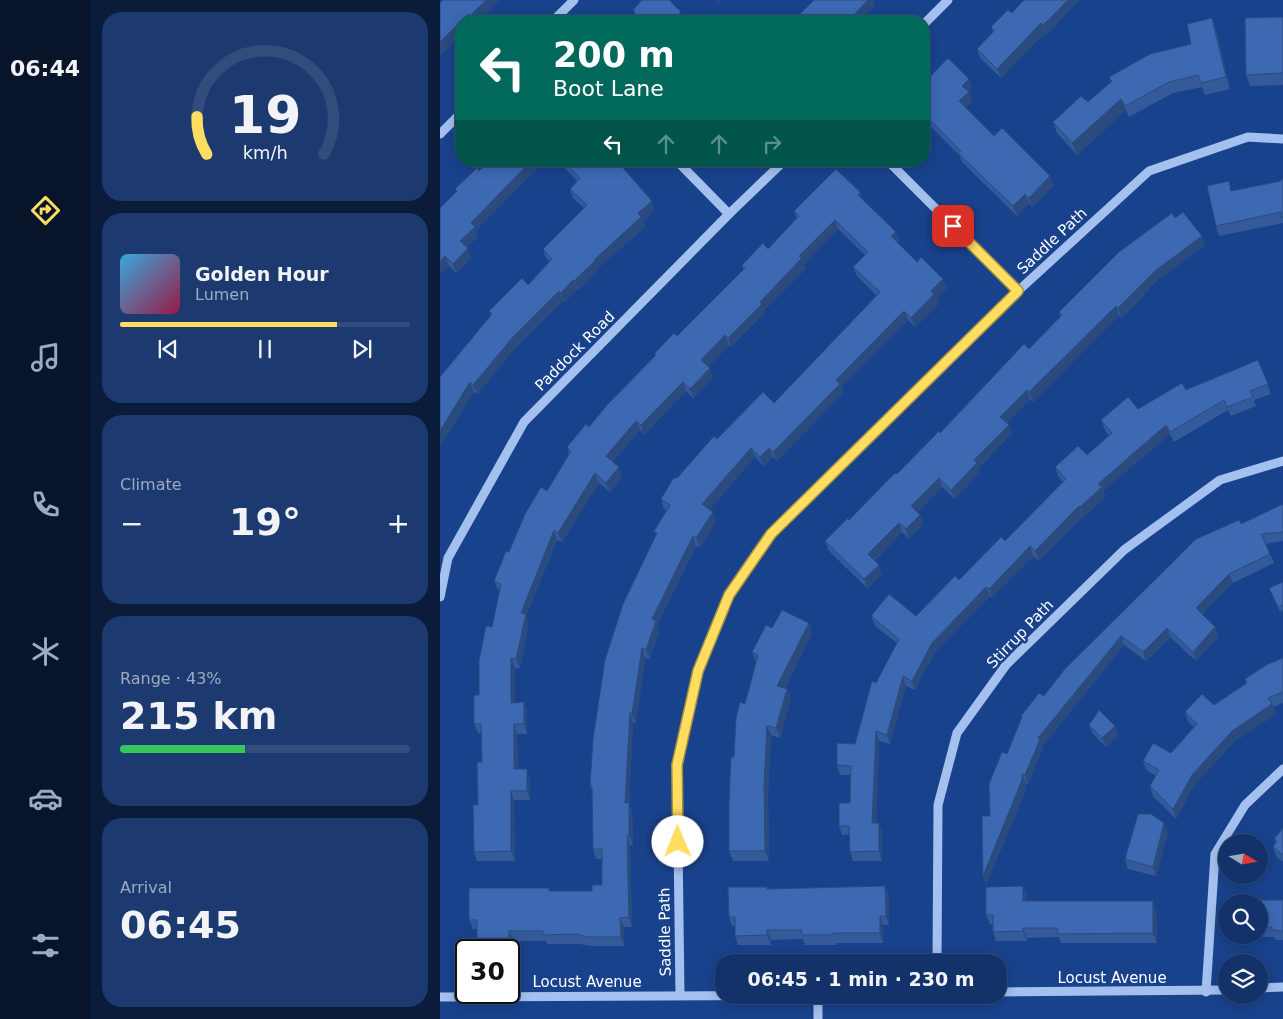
<!DOCTYPE html>
<meta charset="utf-8">
<style>
:root{--surface:#133269;--page:#1c3a6f;--text:#f1f3f6;--muted:#9daac0;--line:#324d7d;--accent:#ffdd61}
body{margin:0;font-family:"DejaVu Sans",sans-serif;background:var(--page);color:var(--text);height:100vh;display:flex;flex-direction:column;font-size:19px;white-space:nowrap}
*{box-sizing:border-box;margin:0}
p{font-size:16px;color:var(--muted)}
.icon{flex:none;width:28px;height:28px;fill:none;stroke:currentColor;stroke-width:2;stroke-linecap:round;stroke-linejoin:round}
.map{position:relative;flex:1;overflow:hidden}
.drawer{display:flex;flex-direction:column;gap:12px;padding:12px;background:#0a1c3a;width:350px}
.drawer>*{flex:none}
.hud{position:absolute;left:15px;top:15px;width:475px;height:152px;border-radius:20px;box-shadow:0 2px 12px #0003,0 0 0 1px var(--line);background:#00695c;color:#fff;overflow:hidden}
.needle{width:32px;rotate:101deg}
.fabs{position:absolute;left:778px;top:834px;display:grid;gap:10px}
.fabs a{display:grid;place-items:center;width:50px;height:50px;border-radius:50%;background:var(--surface);box-shadow:0 2px 12px #0003,0 0 0 1px var(--line);font-size:25px}
.speed{position:absolute;left:15px;top:939px;display:flex;gap:10px;font-size:25px;font-weight:700;text-align:center}
.speed>*{display:grid;place-content:center;width:65px;height:65px;border-radius:50%;background:var(--surface);box-shadow:0 2px 12px #0003,0 0 0 1px var(--line);line-height:1}
.speed .limit{border:2px solid #111;border-radius:8px;background:#fff;color:#111}
.pin{position:absolute;display:grid;place-items:center;width:42px;height:42px;color:#fff;margin:-21px;border-radius:10px;box-shadow:0 2px 8px #0006}
.me{position:absolute;width:55px;margin:-28px;rotate:359deg;stroke-linejoin:round;filter:drop-shadow(0 0 4px #0008)}
.turn{display:flex;align-items:center;gap:18px;height:105px;padding:0 15px;font-size:22px}
.turn .icon{width:65px;height:65px;stroke-width:2.5}
.turn b{display:block;font-size:35px;line-height:42px}
.lanes{display:flex;align-items:center;height:48px;padding:0 15px;background:#0003;justify-content:center;gap:25px;direction:ltr}
.lanes .off{opacity:.35}
.big{font-size:38px;font-weight:700;line-height:1.1}
.drawer .card{flex:1;display:flex;flex-direction:column;justify-content:center;gap:8px;min-width:0;padding:0 18px;border-radius:20px;background:var(--page)}
.drawer .dial{align-items:center;gap:0}
.dial svg{height:130px;overflow:visible;fill:none;stroke:var(--line);stroke-width:7;stroke-linecap:round;text-anchor:middle}
.dial text{fill:var(--text);stroke:none}
.song{display:flex;align-items:center;gap:15px}
.cover{width:60px;height:60px;border-radius:8px;background:linear-gradient(135deg,hsl(200 70% 55%),hsl(340 70% 35%))}
.played{height:5px;border-radius:2px;background:linear-gradient(90deg,var(--accent) 75%,var(--line) 75%)}
.keys{display:flex;justify-content:space-around;direction:ltr}
.heat{display:flex;justify-content:space-between;align-items:center;font-size:28px;direction:ltr}
.charge{height:8px;border-radius:4px;background:linear-gradient(90deg,#34c759 43%,var(--line) 0)}
.trip{position:absolute;left:275px;top:954px;width:292px;height:50px;border-radius:20px;background:var(--surface);box-shadow:0 2px 12px #0003,0 0 0 1px var(--line);font-weight:700;line-height:50px;text-align:center}
main{display:flex;flex:1;min-height:0}
.menu{display:flex;flex-direction:column;width:90px;justify-content:space-around;align-items:center;background:#08142a;color:var(--muted)}
.menu .icon{width:35px;height:35px}
.menu .active{color:var(--accent)}
.menu b{font-size:22px;color:var(--text)}
.map>svg:first-child{display:block}
.lines{fill:none;stroke-linecap:round;stroke-linejoin:round}
.minor{stroke:#a4c0ee;stroke-width:9}
.wall{fill:#345a9a}
.shaded-wall{fill:#2b4a7d}
.building{fill:#3d69b3;stroke:#2b4a7d}
.route-casing{stroke:#a6903f;stroke-width:12}
.route{stroke:#ffdd61;stroke-width:9}
.labels{text-anchor:middle;dominant-baseline:central;stroke-width:5;stroke-linejoin:round;paint-order:stroke}
.street-label{font-size:15px;fill:#fff;stroke:#19428c}
</style>
<main>
<nav class="menu">
<b>06:44</b>
<svg class="icon active" aria-label="directions" viewBox="0 0 24 24"><path d="M12 3l9 9-9 9-9-9zM9 14v-3h6M13 9l2 2-2 2"/></svg>
<svg class="icon" aria-label="music" viewBox="0 0 24 24"><path d="M9 18V5l10-2v13"/><circle cx="6" cy="18" r="3"/><circle cx="16" cy="16" r="3"/></svg>
<svg class="icon" aria-label="phone" viewBox="0 0 24 24"><path d="M5 4h4l2 5-3 2q2 4 5 5l2-3 5 2v4C11 20 4 13 5 4z"/></svg>
<svg class="icon" aria-label="climate" viewBox="0 0 24 24"><path d="M12 3v18M4 7l16 10M4 17L20 7"/></svg>
<svg class="icon" aria-label="car" viewBox="0 0 24 24"><path d="M5 17H2v-5l4-1 3-4h7l3 4 3 1v5h-3M9 17h6M6 11h13"/><circle cx="7" cy="17" r="2"/><circle cx="17" cy="17" r="2"/></svg>
<svg class="icon" aria-label="filters" viewBox="0 0 24 24"><path d="M4 7h16M4 17h16"/><circle cx="9" cy="7" r="2"/><circle cx="15" cy="17" r="2"/></svg>
</nav>
<section class="drawer">
<div class="card dial"><svg viewBox="0 0 100 80">
<path d="M14 69A42 42 0 1 1 86 69"/>
<path d="M14 69A42 42 0 0 1 8 46" stroke="#ffdd61"/>
<text x="50" y="56" font-size="32" font-weight="700">19</text>
<text x="50" y="72" font-size="11">km/h</text>
</svg></div>
<div class="card">
<div class="song"><i class="cover"></i><div><b>Golden Hour</b><p>Lumen</p></div></div>
<div class="played"></div>
<div class="keys"><svg class="icon" aria-label="previous" viewBox="0 0 24 24"><path d="M18 5L8 12l10 7zM5 5v14"/></svg><svg class="icon" aria-label="pause" viewBox="0 0 24 24"><path d="M8 5v14M16 5v14"/></svg><svg class="icon" aria-label="next" viewBox="0 0 24 24"><path d="M6 5l10 7-10 7zM19 5v14"/></svg></div>
</div>
<div class="card"><p>Climate</p>
<div class="heat"><a>−</a><b class="big">19°</b><a>+</a></div>
</div>
<div class="card"><p>Range · 43%</p><b class="big">215 km</b><div class="charge"></div></div>
<div class="card"><p>Arrival</p><b class="big">06:45</b></div>
</section>
<div class="map">
<svg width="843" height="1019" viewBox="0 0 843 1019">
<rect width="100%" height="100%" fill="#19428c"/>
<g class="lines">
<g class="minor">
<path d="M113 21 134 0"/>
<path d="M484 24 508 0"/>
<path d="M0 134 21 113"/>
<path d="M237 161 289 214"/>
<path d="M448 161 578 291"/>
<path d="M0 597 8 558 84 422 289 214 344 161"/>
<path d="M497 962 498 805 517 733 566 665 684 550 780 480 843 461"/>
<path d="M819 988 843 987"/>
<path d="M559 992 786 990"/>
<path d="M766 992 775 854 805 805 843 769"/>
<path d="M240 995 237 765 258 671 289 595 331 534 578 291 709 171 808 137 843 139"/>
<path d="M378 996V1019"/>
<path d="M0 997 414 995"/>
</g>
</g>
<g class="wall">
<path d="M59 0 38 21H21V34L0 55V3Z"/>
<path d="M584 0H640L606 35 605 33 561 78 540 58 537 49 553 32 551 27 572 13Z"/>
<path d="M843 17V85L810 86 806 75Z"/>
<path d="M776 29 790 89 765 95 762 87 733 93 689 117 686 110 637 155 617 133 613 122 648 102 671 82 669 77 751 44Z"/>
<path d="M529 79 532 88 529 92 532 101 526 108 554 136 614 185 592 207 589 203 577 216 522 162 519 155 484 120V83Z"/>
<path d="M49 161H104L36 230 38 236 27 247 31 258 16 273 9 266 0 274 16 192 15 189 39 171Z"/>
<path d="M118 161H177L215 210 203 221 205 227 157 269 158 270 138 290 137 289 124 302 123 301 77 346 37 394 34 392 0 446V377L51 316 49 311 88 285 110 262 106 258 103 249 144 208 133 198 130 189 137 181Z"/>
<path d="M843 179V223L779 236 776 226 793 191 841 181Z"/>
<path d="M421 193 423 200 456 232 459 241 457 243 477 262 507 288 496 299 498 304 475 327 468 320 401 387 403 393 337 461 333 457 324 466 315 457 269 510 276 521 260 548 256 546 217 625 219 630 210 659 205 658 196 723H193L189 805 192 812 193 845H190L192 927H184V946H152L139 944H107L106 941H73V947H40L37 938V929H33L29 920 109 888V891H152L162 885V859H156L153 849 152 791 150 786 216 535 214 531 227 511 224 509 221 499 238 477 277 439 334 403 437 296 417 276 413 267 425 255 398 229 364 264 366 268 324 310 325 313 291 347 289 345 268 367 273 378 253 398 246 391 204 435 200 430 172 462 182 477 170 492 159 483 122 542 117 540 86 616 89 623 80 668H75V703L84 702 87 712V734H77L78 769 90 778V800H74L75 861H37L34 852 42 762V733H38L34 724 52 627 60 591 58 590 54 581 69 552 129 455 127 447 149 427 215 356 214 354 237 336 303 270 302 265 328 249 357 219 354 211Z"/>
<path d="M735 218 765 245 718 280 682 318 679 315 593 402 590 399 567 423 569 425 572 434 539 468 540 472 515 499 502 487 478 512 480 515 483 524 469 539 462 532 435 560 442 574 428 589 389 551 385 541 409 520 500 433 589 349 620 317 619 312Z"/>
<path d="M818 360 831 394 814 400 816 406 791 416 788 410 734 442 730 434 663 491 665 497 644 517 643 516 599 561 593 556 552 598 550 596 495 652 475 690 466 686 450 744 439 741 436 823H439L442 832V861H413L410 852 409 835H402L399 826 410 803V775H400L397 765 415 744 436 683 457 643 435 626 431 616H476L565 541 623 482 618 476 615 467 647 455 669 436 665 430 661 420 698 409Z"/>
<path d="M843 504V541L826 544 834 563 793 583 762 614 775 627 779 637 756 661 730 637 706 661 684 645 602 747 603 748 588 784 586 783V790L546 885 543 876 550 816 567 754 582 719 581 716 801 524Z"/>
<path d="M843 582V610L840 612 829 588Z"/>
<path d="M369 623 372 633 345 688 347 689 351 698 340 738 331 735 328 794 329 861H293L289 851 294 757 305 704 316 662 312 652 332 628Z"/>
<path d="M843 658V703L833 707 836 714 795 741 755 784 736 819 713 796 710 786 716 776 706 770 703 761 731 753 754 727 748 722 745 712 774 705 806 683 805 679Z"/>
<path d="M649 725 675 726 678 736 666 747 653 734Z"/>
<path d="M724 823 728 832 716 876 688 869 685 859Z"/>
<path d="M843 828V862L836 856 833 847 836 843 834 839Z"/>
<path d="M445 886 449 896V925H443V943H397V945H365L363 939 331 940V945H298L295 936V926H292L289 917 327 889Z"/>
<path d="M587 896V901L716 910 717 943H621L619 937 587 938V941H556L553 932V924H550L546 915Z"/>
<path d="M843 900V940H836L834 937H820L819 934V927Z"/>
</g>
<g class="shaded-wall">
<path d="M46 0H59L38 21H32L30 16Z"/>
<path d="M275 0H281L277 4Z"/>
<path d="M428 0H433L435 6 420 21H409V20Z"/>
<path d="M628 0H640L606 35 603 25Z"/>
<path d="M241 12 244 21H232Z"/>
<path d="M28 14 31 21H21V34L0 55V42Z"/>
<path d="M772 18 776 29 790 89 786 77Z"/>
<path d="M601 23 605 33 561 78 557 69Z"/>
<path d="M529 79 532 88 529 92 532 101 523 111 519 101 522 86Z"/>
<path d="M681 99 686 110 637 155 632 143Z"/>
<path d="M91 161H104L36 230 38 236 24 250 20 241 31 223Z"/>
<path d="M610 176 614 185 592 207 589 198Z"/>
<path d="M421 193 424 202 418 195Z"/>
<path d="M585 194 589 203 577 216 573 206Z"/>
<path d="M212 201 215 210 203 221 205 227 157 269 158 270 138 290 134 281 198 213Z"/>
<path d="M395 220 398 229 364 264 366 268 324 310 325 313 291 347 288 338 359 256Z"/>
<path d="M456 232 459 241 455 246 451 236Z"/>
<path d="M762 236 765 245 718 280 682 318 678 308 715 271Z"/>
<path d="M28 248 31 258 16 273 13 264Z"/>
<path d="M5 256 9 266 0 274V262Z"/>
<path d="M503 279 507 288 496 299 498 304 475 327 471 318 491 291Z"/>
<path d="M133 280 137 289 124 302 121 293Z"/>
<path d="M119 291 123 301 77 346 37 394 33 385 73 337Z"/>
<path d="M676 306 679 315 593 402 589 392Z"/>
<path d="M464 311 468 320 401 387 403 393 337 461 333 452 396 380Z"/>
<path d="M285 335 289 345 265 370 261 360Z"/>
<path d="M270 368 273 378 253 398 250 389Z"/>
<path d="M30 382 34 392 0 446V431Z"/>
<path d="M243 382 246 391 204 435 201 425Z"/>
<path d="M587 390 590 399 564 426 560 417Z"/>
<path d="M196 421 200 430 169 466 166 456Z"/>
<path d="M569 425 572 434 539 468 540 472 515 499 511 490 534 460Z"/>
<path d="M726 425 730 434 663 491 665 497 644 517 640 507 658 484Z"/>
<path d="M311 448 315 457 266 514 262 504Z"/>
<path d="M329 448 333 457 324 466 320 457Z"/>
<path d="M179 467 182 477 170 492 166 483Z"/>
<path d="M155 473 159 483 122 542 118 533Z"/>
<path d="M499 478 502 487 475 515 471 506Z"/>
<path d="M639 506 643 516 599 561 595 551Z"/>
<path d="M273 512 276 521 260 548 256 538Z"/>
<path d="M480 515 483 524 469 539 466 529Z"/>
<path d="M459 523 462 532 431 563 428 554Z"/>
<path d="M114 530 117 540 86 616 89 623 80 668 76 659 81 613Z"/>
<path d="M253 536 256 546 217 625 219 630 210 659 206 650 212 619Z"/>
<path d="M590 546 593 556 552 598 549 589Z"/>
<path d="M439 565 442 574 428 589 424 579Z"/>
<path d="M789 574 793 583 759 617 756 608Z"/>
<path d="M546 587 550 596 495 652 475 690 472 681 492 643Z"/>
<path d="M369 623 372 633 341 696 337 686Z"/>
<path d="M775 627 779 637 756 661 753 652Z"/>
<path d="M727 628 730 637 706 661 703 652Z"/>
<path d="M681 636 684 645 602 747 603 748 588 784 585 775 598 738Z"/>
<path d="M202 648 205 658 196 723 192 714Z"/>
<path d="M71 658 75 668V712L71 703Z"/>
<path d="M463 676 466 686 450 744 447 735Z"/>
<path d="M347 689 351 698 340 738 336 728Z"/>
<path d="M84 702 87 712V734L84 724Z"/>
<path d="M832 704 836 714 795 741 755 784 736 819 733 809 752 775 792 731Z"/>
<path d="M190 713 193 723 189 805 192 812 193 845 189 835 185 803Z"/>
<path d="M74 724 77 734 78 779 74 769Z"/>
<path d="M327 726 331 735 328 794 329 861 325 851 324 784Z"/>
<path d="M675 726 678 736 666 747 662 738Z"/>
<path d="M436 731 439 741 436 832 432 823Z"/>
<path d="M87 769 90 778V800L87 791Z"/>
<path d="M582 774 586 783V790L546 885 543 876Z"/>
<path d="M71 791 74 800 75 861 71 851Z"/>
<path d="M439 823 442 832V861L439 851Z"/>
<path d="M724 823 728 832 716 876 713 867Z"/>
<path d="M187 835 190 845 192 927 189 917Z"/>
<path d="M445 886 449 896V925L446 916Z"/>
<path d="M583 886 587 896V911L583 901Z"/>
<path d="M713 901 716 910 717 943 713 933Z"/>
<path d="M440 916 443 925V943L440 933Z"/>
<path d="M180 918 184 927V946L181 937Z"/>
<path d="M583 928 587 938V941L583 931Z"/>
<path d="M327 930 331 940V945L327 935Z"/>
<path d="M69 931 73 941V947L69 938Z"/>
</g>
<g class="building">
<path d="M3 0H46L30 16 28 14 0 42V3Z"/>
<path d="M202 0H229L241 12 232 21H187L195 13 193 10Z"/>
<path d="M374 0H428L409 20 407 18 404 21H353Z"/>
<path d="M584 0H628L603 25 601 23 557 69 537 49 554 31 551 27 568 10 572 13Z"/>
<path d="M843 17V73L806 75 805 18Z"/>
<path d="M772 18 786 77 761 83 758 75 729 82 685 106 681 99 632 143 613 122 641 96 648 102 672 81 669 77 710 54 751 44 747 24Z"/>
<path d="M508 58 529 79 522 86 529 92 519 101 554 136 562 128 610 176 589 198 585 194 573 206 518 153 521 151 484 114V94L487 91 484 88V83Z"/>
<path d="M49 161H91L31 223 35 227 20 241 28 248 13 264 5 256 0 262V208L17 191 15 189 37 168 39 171Z"/>
<path d="M123 161H177L212 201 198 213 201 217 154 260 155 261 134 281 133 280 121 293 119 291 73 337 33 385 30 382 0 431V377L52 314 49 311 82 278 88 285 112 259 103 249 147 205 130 189 140 178Z"/>
<path d="M396 169 421 193 418 195 456 232 451 236 477 262 481 257 503 279 491 291 494 294 471 318 464 311 396 380 400 384 333 452 329 448 320 457 311 448 262 504 273 512 256 538 253 536 212 619 216 621 206 650 202 648 192 714 190 713 185 803H189V835H187L189 917 180 918 181 937H149L135 934 103 935V931H69V938H37V920H29V888H109V891H152V885H162V849H153L152 786H150L153 739 165 660 183 604 217 533 214 531 230 505 221 499 233 479 238 477 274 436 277 439 323 392 334 403 440 292 413 267 428 252 395 220 359 256 362 258 320 302 322 304 288 338 285 335 261 360 270 368 250 389 243 382 201 425 196 421 166 456 179 467 166 483 155 473 118 533 114 530 81 613 86 614 76 659 71 658V703L84 702V724H74V769H87V791H71V851L34 852 33 805H38L37 762H42L41 724H34V695H39V660L46 626 52 627 61 584 54 581 66 551 69 552 85 514 101 487 107 491 131 451 127 447 146 424 149 427 167 405 216 355 214 354 234 333 237 336 305 268 302 265 323 243 328 249 359 216 354 211Z"/>
<path d="M841 179H843V217H841V212L776 226 767 186 789 181 791 191 841 181Z"/>
<path d="M743 212 762 236 715 271 678 308 676 306 589 392 587 390 560 417 569 425 534 460 537 463 511 490 499 478 471 506 480 515 466 529 459 523 428 554 439 565 424 579 385 541 408 518 409 520 455 473 457 474 499 431 500 433 584 344 589 349 622 315 619 312 679 252 732 213 735 218Z"/>
<path d="M818 360 828 384 810 391 813 397 787 407 784 400 730 432 726 425 658 484 662 487 640 507 639 506 595 551 590 546 549 589 546 587 492 643 472 681 463 676 447 735 436 731 432 823H439V851L410 852 409 826H399V803H410L411 766 397 765V743L415 744 432 681 436 683 459 639 431 616 449 594 476 616 515 576 519 580 561 537 565 541 626 479 615 467 638 446 647 455 672 433 661 420 688 397 698 409 742 383 746 390Z"/>
<path d="M843 504V532L821 534 830 554 789 574 756 608 775 627 753 652 727 628 703 652 681 636 598 738 600 739 585 775 582 774V780L543 876 542 816H550L549 784 562 752 567 754 582 717 581 716 599 693 604 696 624 670 756 539 799 520 801 524Z"/>
<path d="M843 582V605L838 607 829 588Z"/>
<path d="M342 610 369 623 337 686 347 689 336 728 327 726 324 784 325 851H289V803L291 757H294L296 718 300 702 305 704 318 655 312 652 326 625 332 628Z"/>
<path d="M843 658V692L828 698 832 704 792 731 752 775 733 809 710 786 719 770 703 761 713 743 731 753 757 724 745 712 762 694 774 705 807 683 805 679 828 664Z"/>
<path d="M659 710 675 726 662 738 649 725Z"/>
<path d="M698 814H711L724 823 713 867 685 859Z"/>
<path d="M843 828V855L833 847 837 841 834 839Z"/>
<path d="M445 886 446 916H440V933H393V935H362V930H327V935L295 936V917H289L288 887H327V889Z"/>
<path d="M583 886V901H713V933L618 934 617 928H583V931L553 932V915H546V887Z"/>
<path d="M817 900H843V931L832 930V927H819V902H817Z"/>
</g>
<g class="lines">
<g class="route-casing">
<path id="route" d="M238 842 237 765 258 671 289 595 331 534 578 291 513 226"/>
</g>
<use href="#route" class="route"/>
</g>
<g class="labels">
<g class="street-label">
<text transform="translate(612 241) rotate(-43)">Saddle Path</text>
<text transform="translate(135 351) rotate(-45)">Paddock Road</text>
<text transform="translate(580 634) rotate(-46)">Stirrup Path</text>
<text transform="translate(225 932) rotate(-91)">Saddle Path</text>
<text x="672" y="978">Locust Avenue</text>
<text x="147" y="982">Locust Avenue</text>
</g>
</g>
</svg>
<div class="fabs">
<a><svg class="needle" viewBox="-14 -14 28 28"><path d="M0-13l5 13h-10z" fill="#e53935"/><path d="M0 13l5-13h-10z" fill="#9daac0"/></svg></a>
<a><svg class="icon" aria-label="search" viewBox="0 0 24 24"><circle cx="10" cy="10" r="6"/><path d="M15 15l6 6"/></svg></a>
<a><svg class="icon" aria-label="layers" viewBox="0 0 24 24"><path d="M12 4l9 5-9 5-9-5zM3 14l9 5 9-5"/></svg></a>
</div>
<div class="speed"><div class="limit">30</div></div>
<div class="pin" style="left:513px;top:226px;background:#d93025"><svg class="icon" aria-label="arrive" viewBox="0 0 24 24"><path d="M6 21V4h12l-3 4 3 4H6"/></svg></div>
<svg class="me" style="left:238px;top:842px" viewBox="-20 -20 40 40"><circle r="19" fill="#fff"/><path d="M0-13L10 11 0 6-10 11z" fill="#ffdd61"/></svg>
<div class="trip">06:45 · 1 min · 230 m</div>
<div class="hud">
<div class="turn"><svg class="icon" aria-label="left" viewBox="0 0 24 24"><path d="M17 20v-9H6M10 6l-5 5 5 5"/></svg><div><b>200 m</b>Boot Lane</div></div>
<div class="lanes"><svg class="icon" aria-label="left" viewBox="0 0 24 24"><path d="M17 20v-9H6M10 6l-5 5 5 5"/></svg><svg class="icon off" aria-label="ahead" viewBox="0 0 24 24"><path d="M12 20V5M6 11l6-6 6 6"/></svg><svg class="icon off" aria-label="ahead" viewBox="0 0 24 24"><path d="M12 20V5M6 11l6-6 6 6"/></svg><svg class="icon off" aria-label="right" viewBox="0 0 24 24"><path d="M7 20v-9h11M14 6l5 5-5 5"/></svg></div>
</div>
</div>
</main>
